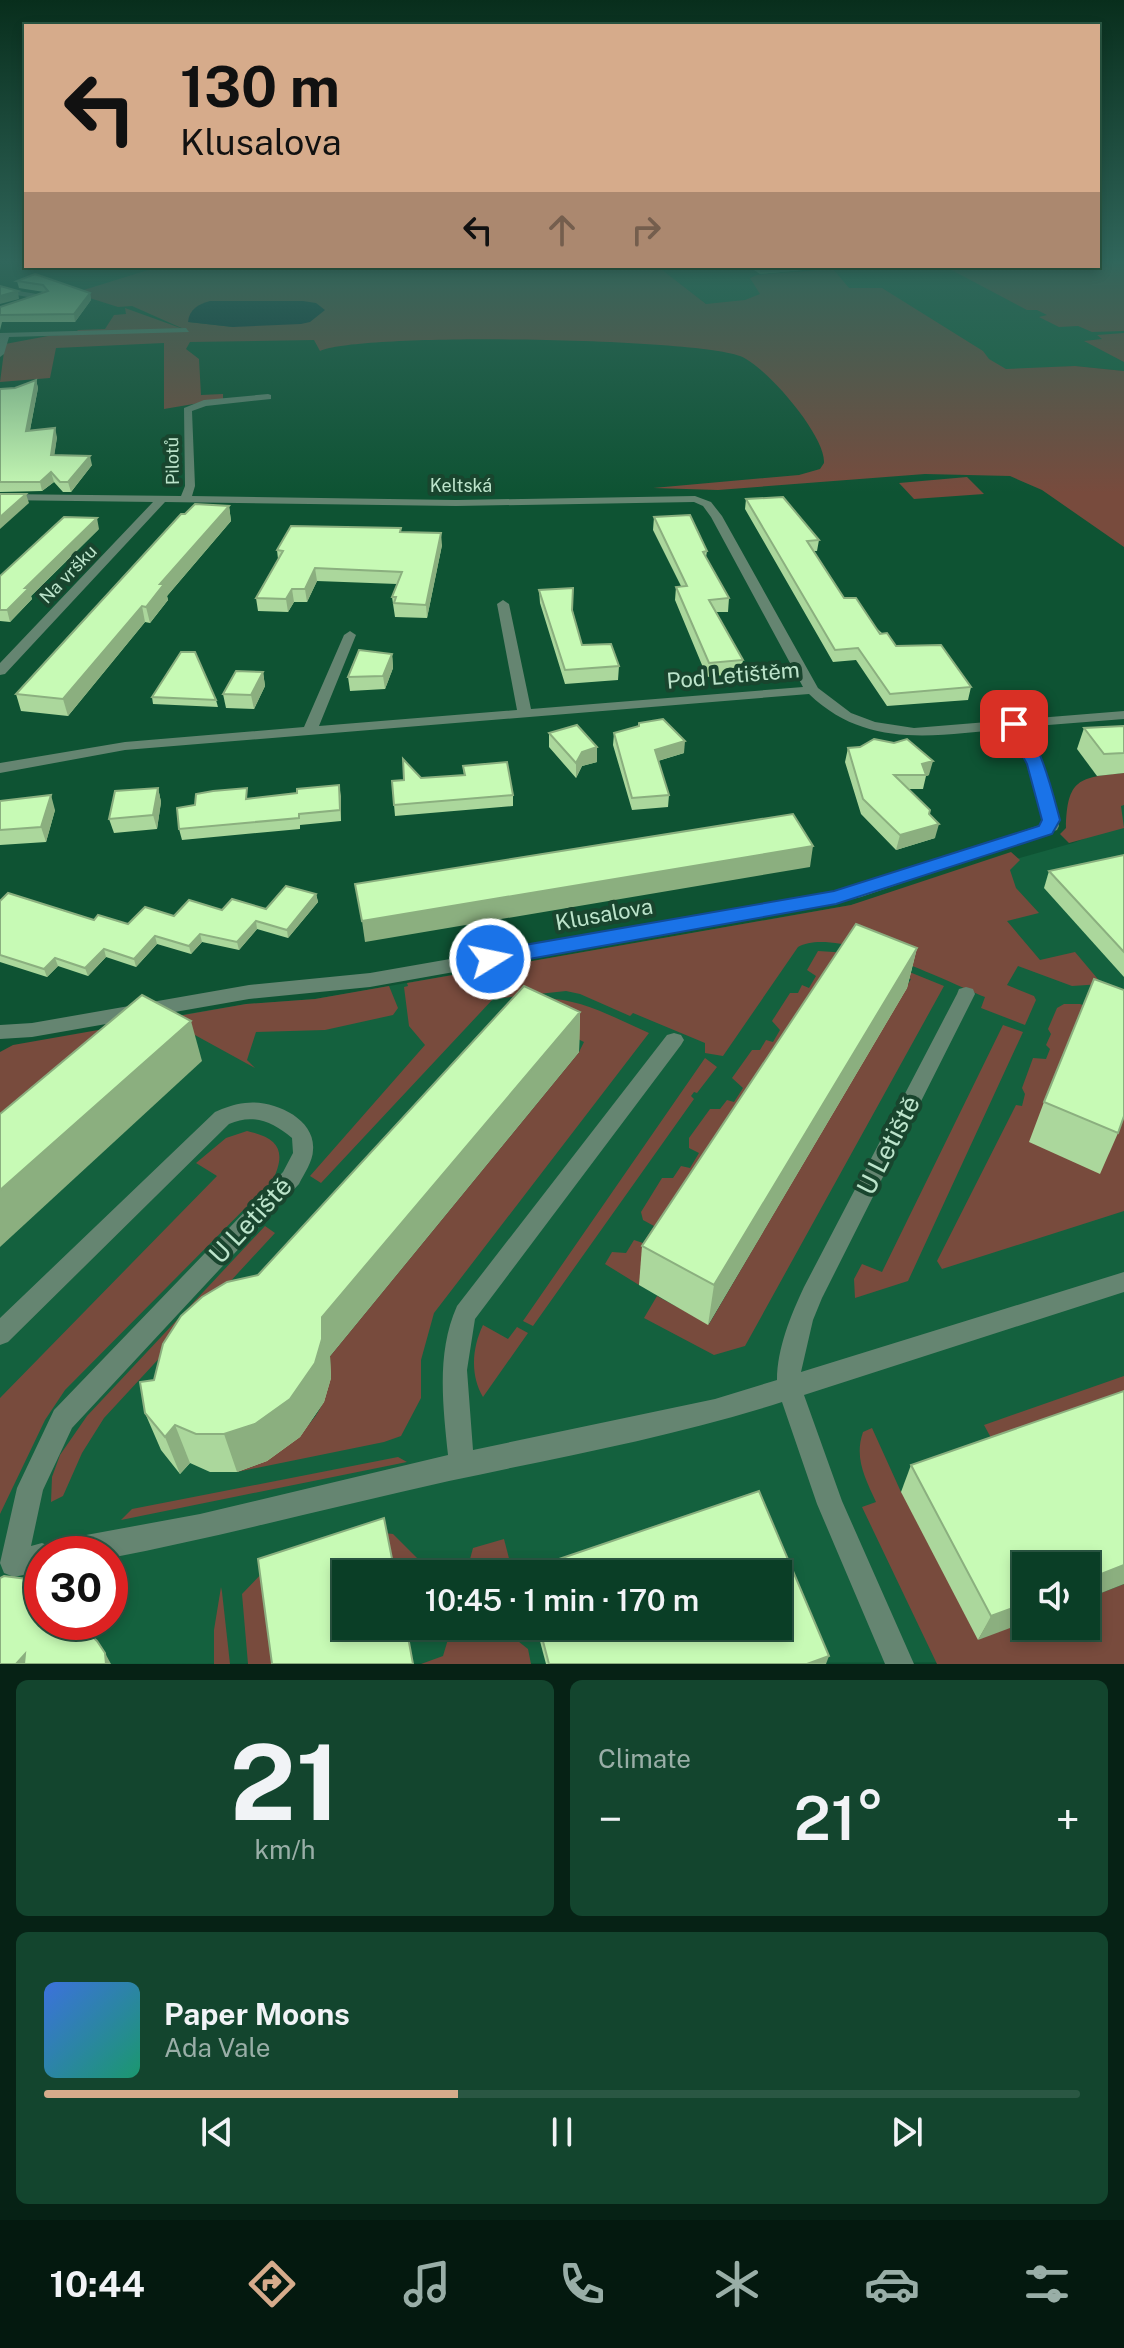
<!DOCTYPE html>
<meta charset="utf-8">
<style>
:root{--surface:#0a3e26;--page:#13452e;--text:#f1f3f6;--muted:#99aea7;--line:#2a5743;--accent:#d6ab8b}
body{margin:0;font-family:"Public Sans",sans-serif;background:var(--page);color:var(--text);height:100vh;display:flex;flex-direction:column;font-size:30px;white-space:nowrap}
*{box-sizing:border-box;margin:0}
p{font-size:26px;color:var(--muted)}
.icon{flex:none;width:44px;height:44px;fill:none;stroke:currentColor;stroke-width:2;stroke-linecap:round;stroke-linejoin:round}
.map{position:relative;height:1664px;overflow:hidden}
.panel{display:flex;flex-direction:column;gap:16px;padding:16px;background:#062215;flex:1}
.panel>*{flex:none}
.hud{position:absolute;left:24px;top:24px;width:1076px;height:244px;border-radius:0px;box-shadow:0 4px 12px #0003,0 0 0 2px var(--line);background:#d6ab8b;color:#111;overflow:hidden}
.buttons{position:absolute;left:1012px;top:1552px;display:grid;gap:16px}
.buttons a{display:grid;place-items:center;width:88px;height:88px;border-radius:0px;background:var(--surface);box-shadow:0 4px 12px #0003,0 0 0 2px var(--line);font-size:40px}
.speed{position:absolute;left:24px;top:1536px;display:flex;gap:16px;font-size:40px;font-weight:700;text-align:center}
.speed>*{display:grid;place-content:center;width:104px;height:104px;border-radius:50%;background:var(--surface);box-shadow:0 4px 12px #0003,0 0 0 2px var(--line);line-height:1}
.speed .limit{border:12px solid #d22;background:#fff;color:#111}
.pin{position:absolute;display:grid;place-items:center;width:68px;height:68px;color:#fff;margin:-34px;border-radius:16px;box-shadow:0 4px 12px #0006}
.me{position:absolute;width:88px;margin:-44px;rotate:80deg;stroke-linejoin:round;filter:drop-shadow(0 0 6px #0008)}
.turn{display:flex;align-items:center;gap:28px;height:168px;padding:0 24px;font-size:36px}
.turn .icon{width:104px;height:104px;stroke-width:2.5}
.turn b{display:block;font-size:56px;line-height:68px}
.lanes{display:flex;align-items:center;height:76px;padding:0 24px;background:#0003;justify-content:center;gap:40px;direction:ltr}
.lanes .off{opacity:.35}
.big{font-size:60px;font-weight:600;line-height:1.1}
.panel .card{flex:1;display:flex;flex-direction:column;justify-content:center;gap:12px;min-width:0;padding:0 28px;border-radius:12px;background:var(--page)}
.panel .dial{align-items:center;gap:0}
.dial b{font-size:104px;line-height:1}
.song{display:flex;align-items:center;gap:24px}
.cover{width:96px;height:96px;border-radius:12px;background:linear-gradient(135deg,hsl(220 70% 55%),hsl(160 70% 35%))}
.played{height:8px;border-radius:4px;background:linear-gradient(90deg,var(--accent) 40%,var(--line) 40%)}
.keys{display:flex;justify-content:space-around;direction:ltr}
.heat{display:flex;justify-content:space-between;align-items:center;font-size:44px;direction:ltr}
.panel .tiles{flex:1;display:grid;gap:16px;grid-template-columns:1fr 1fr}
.card:last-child{grid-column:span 2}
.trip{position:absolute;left:332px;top:1560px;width:460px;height:80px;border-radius:0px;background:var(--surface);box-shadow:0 4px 12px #0003,0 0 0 2px var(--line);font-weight:600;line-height:80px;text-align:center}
.tab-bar{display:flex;height:128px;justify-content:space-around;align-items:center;background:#04190f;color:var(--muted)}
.tab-bar .icon{width:56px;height:56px}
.tab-bar .selected{color:var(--accent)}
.tab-bar b{font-size:36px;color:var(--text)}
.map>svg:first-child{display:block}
.built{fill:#14613e;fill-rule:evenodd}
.green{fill:#784b3d;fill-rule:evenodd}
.water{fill:#0b2d36}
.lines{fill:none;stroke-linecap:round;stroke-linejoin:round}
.minor{fill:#658571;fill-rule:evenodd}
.wall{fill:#abd79c}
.shaded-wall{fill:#8baf7f}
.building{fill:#c7fab5;stroke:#8baf7f;stroke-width:2}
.route{fill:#1a73e8;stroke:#114b97;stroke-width:2}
.labels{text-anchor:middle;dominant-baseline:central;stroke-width:8;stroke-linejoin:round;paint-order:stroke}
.far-street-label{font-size:18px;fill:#bce4cb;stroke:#19452e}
.street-label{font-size:22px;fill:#bce4cb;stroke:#19452e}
.near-street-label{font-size:26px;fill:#bce4cb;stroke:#19452e}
</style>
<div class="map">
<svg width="1124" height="1664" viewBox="0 0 1124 1664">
<rect width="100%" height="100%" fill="#0e5333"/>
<g class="built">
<path d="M1098 260H1124V371L1075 366 966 373 766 350 657 266H1098Z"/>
<path d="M1124 804V1662L0 1664V1098L145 1021 246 1004 315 999 851 905 1073 843 1122 824 1120 805ZM42 1554H110V1622H42ZM1026 1566H1086V1626H1026ZM346 1574H778V1626H346Z"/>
</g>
<g class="green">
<path d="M1098 260H1124V331L1092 332 1078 326 1059 327 1039 317 1047 315 1037 310H1027L944 266H1098Z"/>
<path d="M161 266H657L706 304 745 300 760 294 750 278 757 275 833 269 849 288H882L983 351 989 359 1006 369 1075 366 1124 371V547L1042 490 1010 476 925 474 718 490 653 488 799 475 820 469 824 463C826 436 766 366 740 356 695 338 363 332 320 351L314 340 190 342 186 349 199 359 201 395 223 394V399L164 409V343L56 348 50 378 0 382 5 344 48 336 74 334 78 330 105 329 114 315 126 314 125 308 186 330 132 306 118 307 74 293ZM210 301H303L233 327 189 322Z"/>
<path d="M1124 333V362L1084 341 1102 339 1097 335Z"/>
<path d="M967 477 984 494 914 499 899 483Z"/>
<path d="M1124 773V805L1121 806 1124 828 1069 843 1060 834 1066 828C1067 779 1079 777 1124 773Z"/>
<path d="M1011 852 1020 860 1010 870 1016 888 1039 913 1007 921 1040 960 1075 952 1102 984 1072 986 1018 966 1007 985 1034 996 1036 1000 1025 1025 981 1008 985 997C946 981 835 925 798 947L723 1056 705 1053V1043L633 1013 630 1016 580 994 566 991 493 999 321 1183 310 1176 425 1045 409 1026 404 987 408 986 407 983 851 905Z"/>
<path d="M818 951 865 954 944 986 745 1346 714 1355 644 1318 657 1296 709 1324 911 979 850 954 639 1285 605 1264 612 1252 626 1253 634 1240 643 1243 654 1226 643 1220 641 1212 662 1178H673L681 1166 690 1168 699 1153 689 1148V1138L710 1109H720L727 1100 734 1102 743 1088 732 1078 752 1050H760L766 1040 773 1042 780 1030 772 1021 790 993H798L802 985 809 988 816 976 807 970Z"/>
<path d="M389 986 398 1008 393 1015 325 1030 256 1032 247 1060 255 1068 173 1023 0 1146V1052L13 1045 246 1004 315 999Z"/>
<path d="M544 998C582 999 615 1018 649 1033L434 1313 421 1360V1398L401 1436 384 1442 237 1472C290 1442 333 1426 330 1356L579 1052 584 1042 528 1015Z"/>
<path d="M1064 1004H1080L1124 1020V1211L942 1269 937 1261 1016 1105 1022 1106 1025 1094 1022 1088 1033 1058 1046 1059 1050 1049 1046 1045 1051 1034 1048 1029 1057 1008Z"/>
<path d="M1003 1025 1023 1032 908 1281 855 1298 854 1279 862 1264 882 1272Z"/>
<path d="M705 1058 717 1067 697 1093 694 1092 691 1096 694 1099 533 1326 523 1321Z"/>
<path d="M247 1131C278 1138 287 1150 273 1180L65 1390 45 1420 0 1514V1398L217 1176 196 1163 226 1138Z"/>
<path d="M265 1226 275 1233 104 1418 82 1453 63 1496 51 1502 52 1477 60 1455 87 1416Z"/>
<path d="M483 1325 508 1339 517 1327 528 1333 483 1397C470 1375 472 1348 483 1325Z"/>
<path d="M1124 1376V1413L1001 1456 984 1425Z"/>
<path d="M872 1428 901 1492 1026 1622V1626H1086V1599L1124 1584V1664H937L862 1507 876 1502C865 1478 854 1458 863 1432Z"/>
<path d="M398 1457 407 1462 121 1520 132 1509Z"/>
<path d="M385 1533 393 1534 433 1574H395L389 1545 268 1585 278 1664H248L242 1594 266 1569Z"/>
<path d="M504 1539 513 1574H466L473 1548Z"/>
<path d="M221 1587 222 1592 230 1664H214V1630Z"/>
<path d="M452 1626H499L528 1649 531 1664H421L443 1656Z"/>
</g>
<path class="water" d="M210 301H303L316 303 325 310 310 322 301 324 233 327 188 322C189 309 199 304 210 301Z"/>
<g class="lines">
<g class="minor">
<path d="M0 288 43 295 47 297 0 312V307L33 298 0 292Z"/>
<path d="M186 328 189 332 9 337 4 354 0 357V333Z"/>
<path d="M268 394 271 395V399L206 406 192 411 195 486 192 496 456 500 695 496 711 502 722 516 818 688 851 713 875 722 914 728 1124 711V719L1023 727 1043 764 1059 826 1057 830 861 897 822 906 370 987 249 999 32 1037 0 1039V1025L32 1023 249 985 370 973 822 894 852 888 1043 824 1029 764 1009 729C936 735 867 750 809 694L125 750 0 773V763L125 742 304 727 344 635 350 631 356 635 319 726 517 710 497 604 503 600 509 604 531 709 803 687 711 517 703 506 694 502 456 506 165 502 5 674 0 675V663L153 502 0 500V494L181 496 185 486 184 408 204 400Z"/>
<path d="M966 987 973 989 975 994 822 1298 813 1320 801 1372 1124 1272V1292L804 1395 842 1501 914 1664H885L817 1504 782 1402C673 1437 560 1457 449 1481 336 1506 224 1536 110 1558V1554H42V1571L14 1577 4 1573 0 1563 17 1488 54 1410 283 1172 293 1153 292 1138C273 1122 253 1113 229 1124L8 1342 0 1345V1318L215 1112C224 1108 234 1104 245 1103 272 1099 316 1118 313 1150 313 1161 304 1174 299 1184L72 1428 43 1490 31 1546 42 1543 49 1546 59 1540 200 1514 448 1455C443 1406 436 1353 457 1306L667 1035 674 1033 681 1035 684 1040 681 1045 475 1319 467 1370 473 1450 715 1399 777 1380C777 1348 791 1315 804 1287L957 994 959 989Z"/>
</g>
</g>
<g class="wall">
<path d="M748 266H834V267L760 274Z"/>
<path d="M17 281 90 293 91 300 75 322H2L0 330V307L44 292 19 288Z"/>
<path d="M36 380 38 388 30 430 57 437 54 455 92 465 71 492H63L54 482 42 491 0 492V389L15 388Z"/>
<path d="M746 499 819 540 817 551H814L844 598 896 646 971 687 968 700 887 706 856 660 833 662 745 509Z"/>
<path d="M229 506 231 521 167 596 168 600 150 623 145 622 68 716 21 711 16 694 185 514Z"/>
<path d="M654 517 707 551 706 557 729 598 728 612H716L743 660 741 673 707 677 675 600 676 587 681 586 653 530Z"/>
<path d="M401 528V532L442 545 427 618 395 617 392 597 397 584 317 581 307 602H294L288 612 258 611 256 598 278 559 277 550Z"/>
<path d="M99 529 31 596 32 599 10 622 0 621V576Z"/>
<path d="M539 590 573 612 582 645 619 666 618 680 565 684 540 603Z"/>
<path d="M392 654 393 668 385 689 350 691 348 677Z"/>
<path d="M263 672 265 686 254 709 226 708 223 694Z"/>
<path d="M152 697 216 700 218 707 153 704Z"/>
<path d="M1124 726V773L1097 776 1077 749 1084 728Z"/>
<path d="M549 733 597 747V762L582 766 576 778 549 747Z"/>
<path d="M614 733 684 753 658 761 669 795 668 807 632 810 613 745Z"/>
<path d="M894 743 929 775 926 776 923 789H909L929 814 935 838 896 850 861 814 845 762 848 748Z"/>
<path d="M463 766 513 795V806L395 816 392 781 464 775Z"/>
<path d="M158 788 161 802 157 829 114 833 109 819Z"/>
<path d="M341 796V821L300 825V829L182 840 179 829 249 799Z"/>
<path d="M0 801 55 810 46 842 0 845Z"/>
<path d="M1124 855V977L1044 888 1049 871Z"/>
<path d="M316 894 318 902 288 938 257 929 239 950 202 942 191 954 157 944 136 967 106 957 88 976 58 966 47 977 0 962V901L94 920 128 924 174 916 222 910 266 909Z"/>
<path d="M917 948 907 988 708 1325 639 1285 642 1246Z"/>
<path d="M580 1012 579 1052 330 1356 331 1378 324 1402 300 1437 267 1461 237 1472H210L190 1463 180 1474 161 1450 145 1413 154 1380Z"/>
<path d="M1044 1102 1118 1133 1100 1174 1029 1142Z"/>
<path d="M1124 1391 978 1640 901 1492 911 1465Z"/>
<path d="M536 1626H778L826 1664H546Z"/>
</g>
<g class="shaded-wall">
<path d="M760 266H834V267L760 274Z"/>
<path d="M18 291 19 299 0 304V296Z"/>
<path d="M90 293 91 300 75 322 74 314Z"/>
<path d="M36 380 38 388 28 440 26 431Z"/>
<path d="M55 428 57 437 53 465 51 455Z"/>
<path d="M90 456 92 465 71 492 68 482Z"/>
<path d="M51 472 54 482 42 491 40 482Z"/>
<path d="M26 494 29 503 0 529V517Z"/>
<path d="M229 506 231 521 167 596 168 600 150 623 146 607 160 584Z"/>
<path d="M97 518 99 529 31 596 32 599 10 622 7 610 25 588Z"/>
<path d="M441 533 442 545 427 618 426 605Z"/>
<path d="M315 568 317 581 307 602 305 589Z"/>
<path d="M292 589 294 602 288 612 286 599Z"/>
<path d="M142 606 145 622 68 716 63 699Z"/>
<path d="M392 654 393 668 385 689 383 676Z"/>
<path d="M263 672 265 686 254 709 251 695Z"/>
<path d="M685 741 684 753 654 762 655 750Z"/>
<path d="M597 747V762L582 766 576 778V763L582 752Z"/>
<path d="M933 761 929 775 926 776 922 764Z"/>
<path d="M339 785 341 796V821L340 810Z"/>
<path d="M158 788 161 802 157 829 153 815Z"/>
<path d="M51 795 55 810 46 842 41 827Z"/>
<path d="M939 824 935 838 896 850 900 835Z"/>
<path d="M813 846 810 867 365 942 362 921Z"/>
<path d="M316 894 318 902 288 938 287 930Z"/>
<path d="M256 921 257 929 239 950 237 942Z"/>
<path d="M200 934 202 942 191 954 189 946Z"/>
<path d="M155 936 157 944 136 967 134 959Z"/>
<path d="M917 948 907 988 708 1325 714 1285Z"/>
<path d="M104 949 106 957 88 976 85 968Z"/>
<path d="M55 958 58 966 47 977 44 969Z"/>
<path d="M580 1012 579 1052 330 1356 331 1378 324 1402 300 1437 267 1461 237 1472 224 1434 322 1317Z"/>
<path d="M191 1021 202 1061 0 1247V1190Z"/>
<path d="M175 1425 190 1463 180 1474 165 1437Z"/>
<path d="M1124 1565V1584L1086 1599V1580Z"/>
<path d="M1026 1603V1622L978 1640 991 1616Z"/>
<path d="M72 1622H90L97 1633 87 1646Z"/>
<path d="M105 1653 111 1664H106Z"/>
<path d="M25 1654 32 1664H16Z"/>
<path d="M829 1656 826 1664H807Z"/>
</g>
<g class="building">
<path d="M35 274 90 293 74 314 0 315V307L48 291 43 285 17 281Z"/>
<path d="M0 286 18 291 0 296Z"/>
<path d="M36 380 26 431 55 428 51 455 90 456 68 482H60L51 472 40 482H0V389L15 388Z"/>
<path d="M0 494H26L0 517Z"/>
<path d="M783 497 819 540 807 541 844 598H856L880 634 887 633 896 646 941 645 971 687 890 694 858 648 835 650 746 499Z"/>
<path d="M195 504 229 506 160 584H164L146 607 142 606 63 699 16 694 181 514H185Z"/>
<path d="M690 515 707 551 703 552 729 598 709 600 743 660 709 663 676 587 687 586 654 517Z"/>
<path d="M64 517 97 518 25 588H29L7 610H0V576Z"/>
<path d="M291 526 401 528 400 532 441 533 426 605 394 603 396 597H392L402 572 315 568 305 589H292L286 599 256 598 283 551 277 550Z"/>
<path d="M573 588 572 610 582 645 611 644 619 666 565 670 539 590Z"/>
<path d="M359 650 392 654 383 676 348 677Z"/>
<path d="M181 652H195L216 700 152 697Z"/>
<path d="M236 671 263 672 251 695 223 694Z"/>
<path d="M663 719 685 741 655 750 669 795 632 798 614 733 639 726V723Z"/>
<path d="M577 725 597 747 582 752 576 763 549 733Z"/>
<path d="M1124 726V753L1104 754 1084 728Z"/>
<path d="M874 739 894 743 907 739 933 761 922 764 926 775H894L930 810 929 814 939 824 900 835 863 799 848 748 860 747Z"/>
<path d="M403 759 421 778 465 775 463 766 507 762 513 795 394 805 392 781 404 780Z"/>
<path d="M339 785 340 810 299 814V818L179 829 177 808 195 805 196 794 213 791 247 788 246 799 297 793V789Z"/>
<path d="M158 788 153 815 109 819 115 791Z"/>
<path d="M51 795 41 827 0 830V801Z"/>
<path d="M793 814 813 846 362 921 355 884Z"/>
<path d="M1124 855V952L1049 871Z"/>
<path d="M286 886 316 894 287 930 256 921 237 942 200 934 189 946 155 936 134 959 104 949 85 968 55 958 44 969 0 955V901L8 893 94 920 98 915 128 924 145 907 174 916 189 900 222 910 232 899 266 909Z"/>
<path d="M856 924 917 948 714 1285 642 1246Z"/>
<path d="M1094 979 1124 990V1116L1118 1133 1044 1102Z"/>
<path d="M524 986 580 1012 322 1317V1339L315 1363 290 1399 255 1424 224 1434H196L175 1425 165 1437 145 1413 140 1382 154 1380 163 1344 181 1316 202 1297 227 1282 258 1275Z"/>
<path d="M142 995 191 1021 0 1190V1114Z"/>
<path d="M1124 1391V1565L1086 1580V1566H1026V1603L991 1616 911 1465Z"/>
<path d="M759 1491 829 1656 807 1664H549L539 1626H778V1574H525L524 1571Z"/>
<path d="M384 1518 395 1574H346V1626H406L413 1664H272L258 1559Z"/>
<path d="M4 1576 42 1581V1622H77L97 1641 105 1653 106 1664H24L25 1654 16 1664H0V1578Z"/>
</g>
<linearGradient id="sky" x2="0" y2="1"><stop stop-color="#082e1c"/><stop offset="0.53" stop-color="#30665b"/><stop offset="1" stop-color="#30665b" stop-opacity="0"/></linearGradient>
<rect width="1124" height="493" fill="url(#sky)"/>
<path class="route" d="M1014 719C1037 726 1054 798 1060 820L1052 834 836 904 490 966 483 964 480 959 483 953 490 951 834 891 1039 826 1042 820 1027 764 1006 724Z"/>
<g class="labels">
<g class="far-street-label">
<text transform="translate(172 461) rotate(-91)">Pilotů</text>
<text x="461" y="485">Keltská</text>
<text transform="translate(68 574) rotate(-46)">Na vršku</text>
</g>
<g class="street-label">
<text transform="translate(733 675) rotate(-5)">Pod Letištěm</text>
<text transform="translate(604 914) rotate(-10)">Klusalova</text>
</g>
<g class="near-street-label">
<text transform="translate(888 1145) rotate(-63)">U Letiště</text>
<text transform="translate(250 1220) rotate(-47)">U Letiště</text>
</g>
</g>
</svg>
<div class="buttons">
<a><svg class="icon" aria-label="sound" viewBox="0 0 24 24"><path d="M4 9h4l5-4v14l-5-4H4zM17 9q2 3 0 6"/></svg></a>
</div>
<div class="speed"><div class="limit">30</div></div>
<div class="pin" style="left:1014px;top:724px;background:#d93025"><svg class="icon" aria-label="arrive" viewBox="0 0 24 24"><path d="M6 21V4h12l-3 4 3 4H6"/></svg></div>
<svg class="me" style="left:490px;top:959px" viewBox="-20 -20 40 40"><circle r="17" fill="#1a73e8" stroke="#fff" stroke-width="3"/><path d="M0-11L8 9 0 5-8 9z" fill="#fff"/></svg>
<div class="trip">10:45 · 1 min · 170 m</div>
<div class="hud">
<div class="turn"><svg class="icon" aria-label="left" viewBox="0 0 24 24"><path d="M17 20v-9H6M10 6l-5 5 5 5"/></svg><div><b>130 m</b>Klusalova</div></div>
<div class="lanes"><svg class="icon" aria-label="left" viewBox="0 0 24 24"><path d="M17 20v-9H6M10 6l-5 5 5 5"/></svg><svg class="icon off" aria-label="ahead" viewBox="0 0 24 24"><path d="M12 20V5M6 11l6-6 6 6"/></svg><svg class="icon off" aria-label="right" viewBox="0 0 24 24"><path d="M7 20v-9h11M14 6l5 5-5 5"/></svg></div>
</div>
</div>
<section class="panel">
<div class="tiles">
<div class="card dial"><b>21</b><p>km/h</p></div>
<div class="card"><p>Climate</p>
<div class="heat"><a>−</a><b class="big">21°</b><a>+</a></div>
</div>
<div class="card">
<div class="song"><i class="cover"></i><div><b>Paper Moons</b><p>Ada Vale</p></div></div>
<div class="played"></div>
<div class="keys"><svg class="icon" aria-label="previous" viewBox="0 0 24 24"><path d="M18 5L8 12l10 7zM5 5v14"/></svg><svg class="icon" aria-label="pause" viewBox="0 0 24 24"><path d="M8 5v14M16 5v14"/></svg><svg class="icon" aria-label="next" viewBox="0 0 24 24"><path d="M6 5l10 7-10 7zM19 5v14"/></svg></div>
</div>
</div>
</section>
<nav class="tab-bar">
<b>10:44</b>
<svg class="icon selected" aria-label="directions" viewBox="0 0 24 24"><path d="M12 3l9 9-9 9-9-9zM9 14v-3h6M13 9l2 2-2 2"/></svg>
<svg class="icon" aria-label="music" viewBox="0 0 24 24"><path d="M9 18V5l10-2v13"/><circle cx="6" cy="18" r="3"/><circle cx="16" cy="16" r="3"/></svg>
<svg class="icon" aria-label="phone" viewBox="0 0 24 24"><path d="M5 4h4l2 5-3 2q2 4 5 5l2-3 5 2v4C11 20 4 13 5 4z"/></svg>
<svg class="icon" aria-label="climate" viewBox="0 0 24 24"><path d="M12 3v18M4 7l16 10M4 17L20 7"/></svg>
<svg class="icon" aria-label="car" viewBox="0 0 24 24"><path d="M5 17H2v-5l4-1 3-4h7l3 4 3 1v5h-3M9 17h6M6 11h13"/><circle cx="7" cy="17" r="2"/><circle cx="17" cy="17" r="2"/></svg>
<svg class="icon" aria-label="filters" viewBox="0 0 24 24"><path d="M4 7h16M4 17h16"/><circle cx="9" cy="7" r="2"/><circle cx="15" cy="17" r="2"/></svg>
</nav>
